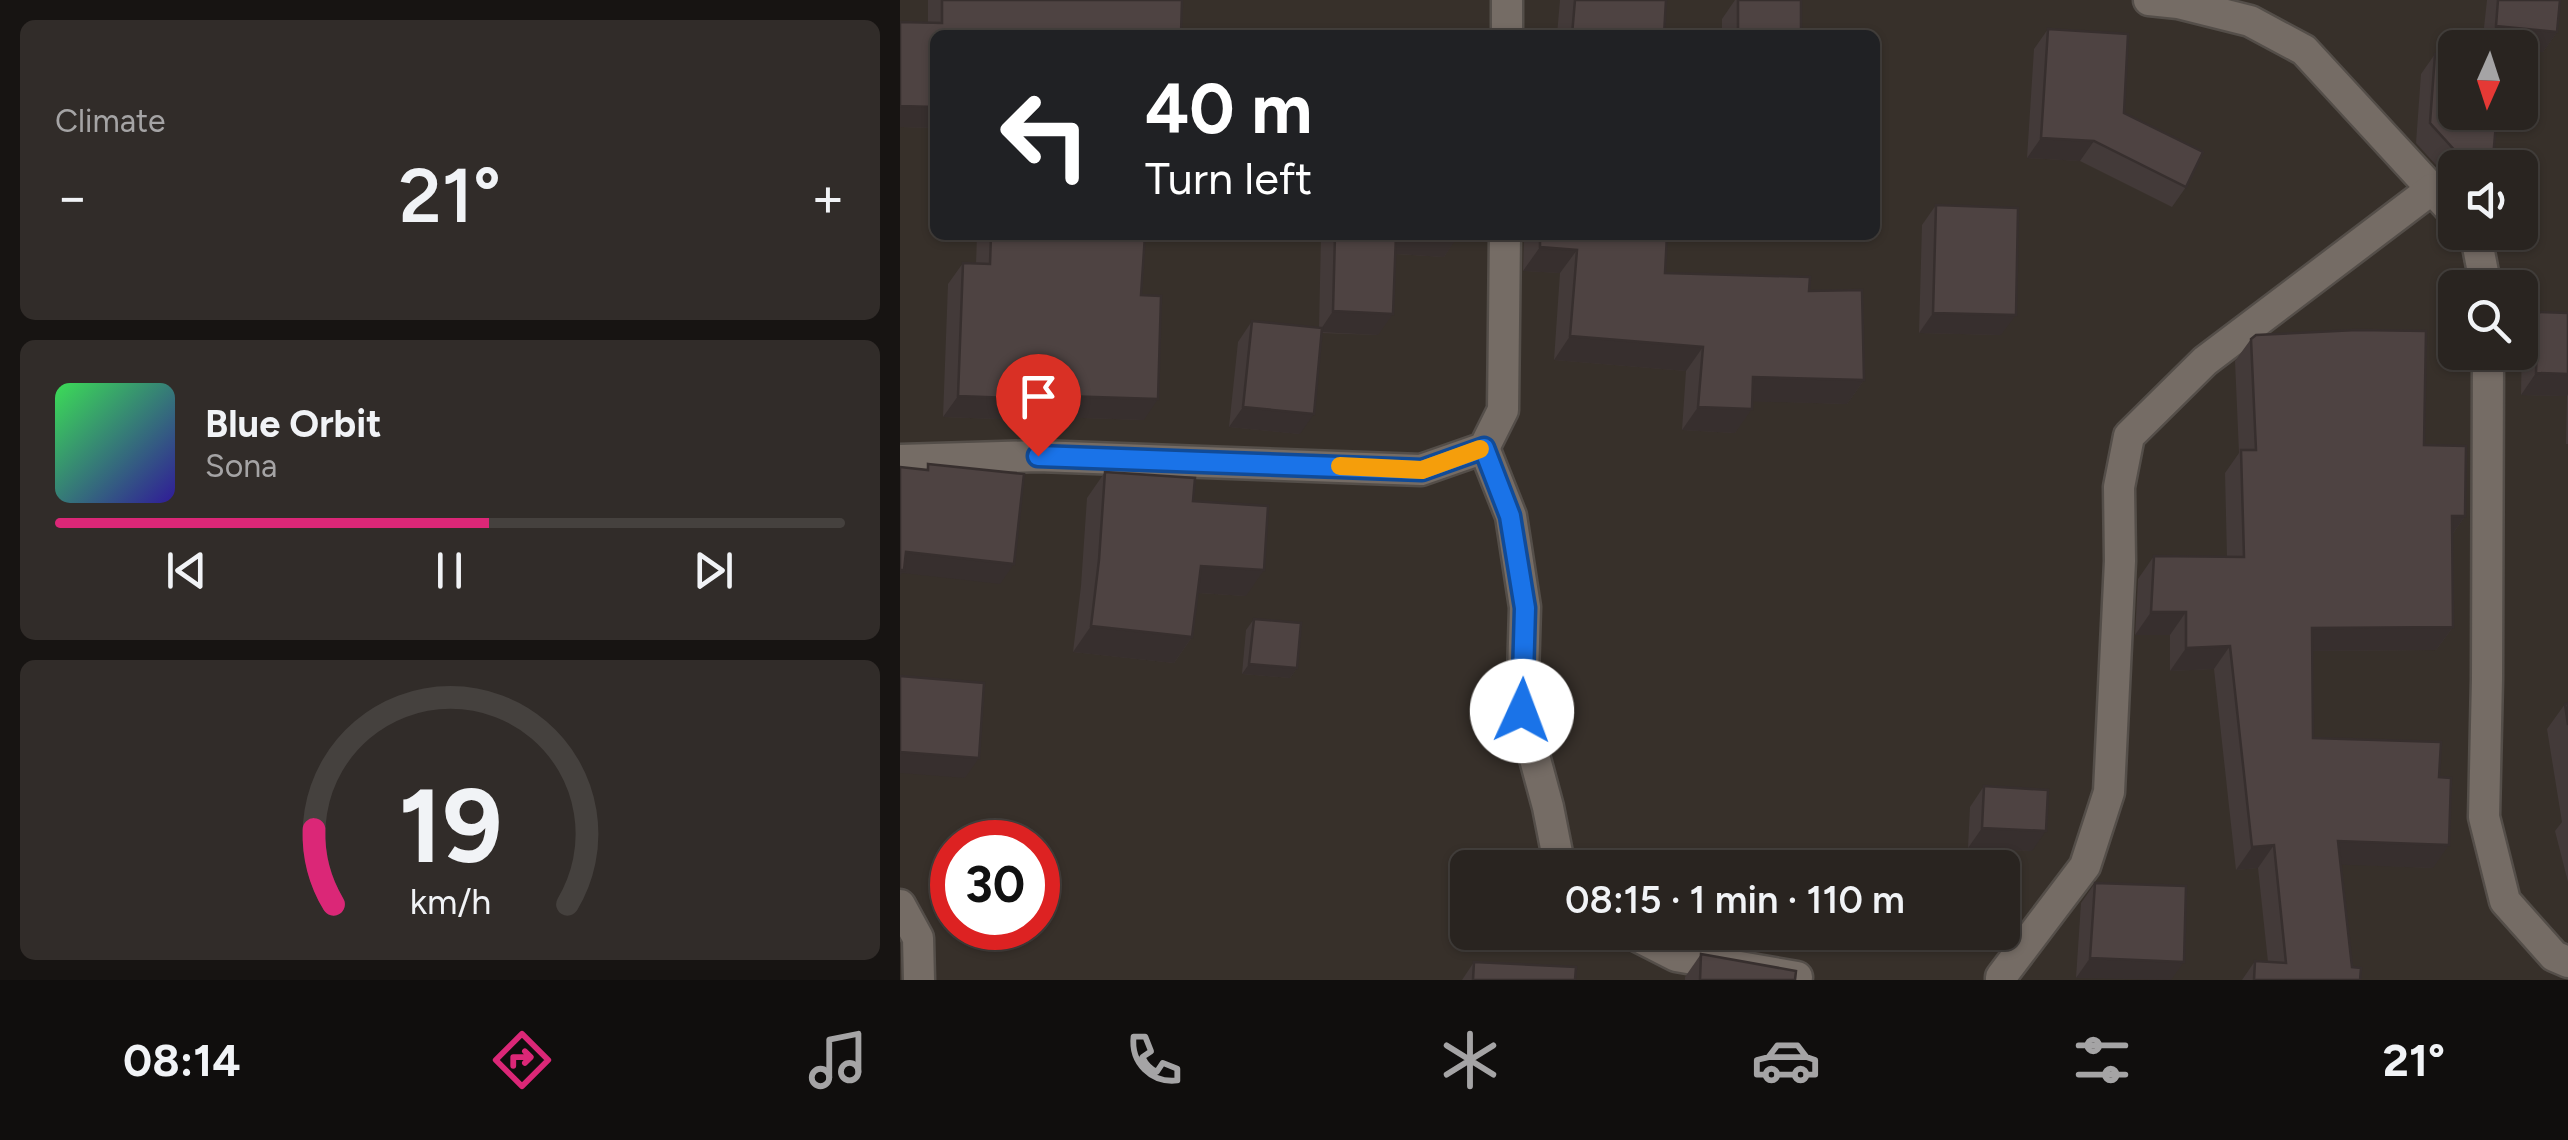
<!DOCTYPE html>
<meta charset="utf-8">
<style>
:root{--surface:#292420;--page:#312c29;--text:#f1f3f6;--muted:#a5a4a5;--line:#45413e;--accent:#db2777}
body{margin:0;font-family:Figtree,sans-serif;background:var(--page);color:var(--text);height:100vh;display:flex;flex-direction:column;font-size:38px;white-space:nowrap}
*{box-sizing:border-box;margin:0}
p{font-size:32px;color:var(--muted)}
.icon{flex:none;width:55px;height:55px;fill:none;stroke:currentColor;stroke-width:2;stroke-linecap:round;stroke-linejoin:round}
.map{position:relative;flex:1;overflow:hidden}
.sheet{display:flex;flex-direction:column;gap:20px;padding:20px;background:#171412;width:900px}
.sheet>*{flex:none}
.hud{position:absolute;left:30px;top:30px;width:950px;height:210px;border-radius:15px;box-shadow:0 2px 8px #0004,0 0 0 2px var(--line);background:#202124;color:#fff;overflow:hidden}
.needle{width:65px;rotate:183deg}
.controls{position:absolute;left:1538px;top:30px;display:grid;gap:20px}
.controls a{display:grid;place-items:center;width:100px;height:100px;border-radius:15px;background:var(--surface);box-shadow:0 2px 8px #0004,0 0 0 2px var(--line);font-size:50px}
.speed{position:absolute;left:30px;top:820px;display:flex;gap:20px;font-size:50px;font-weight:700;text-align:center}
.speed>*{display:grid;place-content:center;width:130px;height:130px;border-radius:50%;background:var(--surface);box-shadow:0 2px 8px #0004,0 0 0 2px var(--line);line-height:1}
.speed .limit{border:15px solid #d22;background:#fff;color:#111}
.pin{position:absolute;display:grid;place-items:center;width:85px;height:85px;color:#fff;margin:-102px -42px;border-radius:50% 50% 50% 0;rotate:-45deg;box-shadow:0 0 10px #0007}
.pin .icon{rotate:45deg}
.me{position:absolute;width:110px;margin:-55px;rotate:2deg;stroke-linejoin:round;filter:drop-shadow(0 0 8px #0008)}
.turn{display:flex;align-items:center;gap:35px;height:210px;padding:0 50px;font-size:45px}
.turn .icon{width:130px;height:130px;stroke-width:2.5}
.turn b{display:block;font-size:70px;line-height:85px}
.big{font-size:75px;font-weight:600;line-height:1.1}
.sheet .tile{flex:1;display:flex;flex-direction:column;justify-content:center;gap:15px;min-width:0;padding:0 35px;border-radius:15px;background:var(--page)}
.sheet .dial{align-items:center;gap:0}
.dial svg{height:260px;overflow:visible;fill:none;stroke:var(--line);stroke-width:7;stroke-linecap:round;text-anchor:middle}
.dial text{fill:var(--text);stroke:none}
.song{display:flex;align-items:center;gap:30px}
.cover{width:120px;height:120px;border-radius:15px;background:linear-gradient(135deg,hsl(130 70% 55%),hsl(250 70% 35%))}
.played{height:10px;border-radius:5px;background:linear-gradient(90deg,var(--accent) 55%,var(--line) 55%)}
.keys{display:flex;justify-content:space-around;direction:ltr}
.heat{display:flex;justify-content:space-between;align-items:center;font-size:55px;direction:ltr}
.trip{position:absolute;left:550px;top:850px;width:570px;height:100px;border-radius:15px;background:var(--surface);box-shadow:0 2px 8px #0004,0 0 0 2px var(--line);font-weight:600;line-height:100px;text-align:center}
.tabs{display:flex;height:160px;justify-content:space-around;align-items:center;background:#100e0d;color:var(--muted)}
.tabs .icon{width:70px;height:70px}
.tabs .on{color:var(--accent)}
.tabs b{font-size:45px;color:var(--text)}
main{display:flex;flex:1;min-height:0}
.map>svg:first-child{display:block}
.lines{fill:none;stroke-linecap:round;stroke-linejoin:round}
.street-casing{stroke:#544e49;stroke-width:35}
.street{stroke:#756c65;stroke-width:30}
.wall{fill:#433a39}
.shaded-wall{fill:#372f2e}
.building{fill:#4e4342;stroke:#372f2e;stroke-width:2.5}
.route-casing{stroke:#114b97;stroke-width:25}
.route{stroke:#1a73e8;stroke-width:18}
.slow{stroke:#f59e0b;stroke-width:18}
</style>
<main>
<section class="sheet">
<div class="tile"><p>Climate</p>
<div class="heat"><a>−</a><b class="big">21°</b><a>+</a></div>
</div>
<div class="tile">
<div class="song"><i class="cover"></i><div><b>Blue Orbit</b><p>Sona</p></div></div>
<div class="played"></div>
<div class="keys"><svg class="icon" aria-label="previous" viewBox="0 0 24 24"><path d="M18 5L8 12l10 7zM5 5v14"/></svg><svg class="icon" aria-label="pause" viewBox="0 0 24 24"><path d="M8 5v14M16 5v14"/></svg><svg class="icon" aria-label="next" viewBox="0 0 24 24"><path d="M6 5l10 7-10 7zM19 5v14"/></svg></div>
</div>
<div class="tile dial"><svg viewBox="0 0 100 80">
<path d="M14 69A42 42 0 1 1 86 69"/>
<path d="M14 69A42 42 0 0 1 8 46" stroke="#db2777"/>
<text x="50" y="56" font-size="32" font-weight="700">19</text>
<text x="50" y="72" font-size="11">km/h</text>
</svg></div>
</section>
<div class="map">
<svg width="1668" height="980" viewBox="0 0 1668 980">
<rect width="100%" height="100%" fill="#37302a"/>
<g class="lines">
<g class="street-casing">
<g id="street">
<path d="M1249 0 1278 3 1350 21 1404 50 1555 214"/>
<path d="M607 35V0"/>
<path d="M1573 232 1576 236 1586 288"/>
<path d="M1588 352 1587 679 1584 817 1605 901 1654 956 1668 962"/>
<path d="M584 448 611 516 625 607 622 711 648 807 658 858 663 868"/>
<path d="M0 460 138 456 521 470 584 448 603 410 605 235"/>
<path d="M0 905 18 938 19 980"/>
<path d="M729 932 776 956 897 977"/>
<path d="M1101 980V977L1185 866 1209 792 1220 561 1219 487 1229 436 1305 361 1532 189"/>
</g>
</g>
<use href="#street" class="street"/>
</g>
<g class="wall">
<path d="M28 0H282L35 35V128L0 127V22L28 23Z"/>
<path d="M660 0H766L764 35H657Z"/>
<path d="M835 0H901V35H822V19Z"/>
<path d="M1587 0H1660L1657 32 1643 52 1620 50V48L1582 46Z"/>
<path d="M1148 29 1224 113 1286 187 1272 207 1180 161 1127 158 1134 49Z"/>
<path d="M1535 54 1593 158 1586 168H1555V176L1545 175 1516 143 1521 74Z"/>
<path d="M1036 205 1101 335 1019 333 1022 225Z"/>
<path d="M77 235H245L241 295 244 420 152 417 149 421 43 417 48 284 63 263 76 264Z"/>
<path d="M421 235H558L544 257 495 254 478 335 422 333 400 434 329 427 338 342 352 321 419 328Z"/>
<path d="M624 235H767L765 273 909 291 964 380 947 404 852 401 835 433 782 430 786 371 654 360 660 273 623 271Z"/>
<path d="M1638 312 1668 313V444H1666L1667 396 1621 395 1622 334Z"/>
<path d="M1351 339 1524 445 1565 516 1552 535 1553 627 1536 650 1412 651 1413 738 1533 868 1441 864 1452 967 1460 980H1342L1355 961 1368 962 1358 868 1336 870 1314 669 1270 671V635H1235L1238 579 1254 556 1327 557 1325 473 1339 453 1335 361Z"/>
<path d="M205 472 293 501 346 596 298 593 292 637 274 663 173 652 181 586 187 498Z"/>
<path d="M354 619 397 668 390 678 342 674 346 630Z"/>
<path d="M1668 703V882L1655 831 1662 822 1647 729 1665 704Z"/>
<path d="M1084 786 1132 851 1068 848 1070 807Z"/>
<path d="M1195 883 1286 886 1176 978 1181 903Z"/>
<path d="M801 954 895 980H785V977Z"/>
<path d="M574 962 675 980H562Z"/>
</g>
<g class="shaded-wall">
<path d="M1596 26 1657 32 1643 52 1620 50V48L1582 46Z"/>
<path d="M0 106 35 107V128L0 127Z"/>
<path d="M1141 138 1194 141 1180 161 1127 158Z"/>
<path d="M1559 155 1593 158 1586 168H1555V176L1545 175Z"/>
<path d="M494 235H546L558 236 544 257 481 253Z"/>
<path d="M640 247 677 250 660 273 623 271Z"/>
<path d="M433 311 493 314 478 335 419 332Z"/>
<path d="M1033 313 1116 315 1101 335 1019 333Z"/>
<path d="M670 336 803 347 786 371 654 360Z"/>
<path d="M1636 373 1668 374V394L1667 396 1621 395Z"/>
<path d="M853 377 964 380 947 404 837 401Z"/>
<path d="M58 396H164L258 399 244 420 152 417 149 421 43 417Z"/>
<path d="M343 407 414 414 400 434 329 427Z"/>
<path d="M798 407 852 409 835 433 782 430Z"/>
<path d="M1552 516H1565L1549 539Z"/>
<path d="M6 552 114 564 100 584 2 573 0 576V560Z"/>
<path d="M301 566 364 570 346 596 283 592Z"/>
<path d="M1251 612H1286L1270 635H1235Z"/>
<path d="M191 626 292 637 274 663 173 652Z"/>
<path d="M1553 627 1536 650 1396 651 1412 628Z"/>
<path d="M1330 646 1314 669 1270 671 1286 648Z"/>
<path d="M349 664 397 668 390 678 342 674Z"/>
<path d="M0 752 79 758 65 778 0 773Z"/>
<path d="M1082 828 1146 831 1132 851 1068 848Z"/>
<path d="M1438 841 1549 845 1533 868 1422 864Z"/>
<path d="M1374 845 1358 868 1336 870 1352 847Z"/>
<path d="M1190 958 1284 962 1271 980 1176 978Z"/>
</g>
<g class="building">
<path d="M42 0H282L281 34 290 35H35V107L0 106V22L42 23Z"/>
<path d="M675 0H766L764 35H672Z"/>
<rect x="838" y="0" width="63" height="35"/>
<path d="M1598 0H1660L1657 32 1596 26Z"/>
<path d="M1148 29 1228 34 1224 113 1303 152 1286 187 1194 141 1141 138Z"/>
<path d="M1535 54 1555 56V112H1597L1593 158 1559 155 1530 123Z"/>
<path d="M1036 205 1118 208 1116 315 1033 313Z"/>
<path d="M91 235H245L241 295 261 296 258 399 164 396V400L58 396 63 263 90 264Z"/>
<path d="M435 235H496L493 314 433 311Z"/>
<path d="M640 235H767L765 273 910 277 909 291 962 290 964 380 853 377 852 409 798 407 803 347 670 336 677 250 640 247Z"/>
<path d="M1638 312 1668 313V374L1636 373Z"/>
<path d="M352 321 422 328 414 414 343 407Z"/>
<path d="M1457 330 1526 331 1524 445 1566 446 1565 516H1552L1553 627 1412 628 1413 738 1541 742 1539 777 1551 778 1549 845 1438 841 1452 967 1461 968 1460 980H1354L1355 961 1386 963 1374 845 1352 847 1330 646 1286 648V612H1251L1254 556 1344 557 1341 450H1356L1351 339 1356 335Z"/>
<path d="M28 464 124 474 114 564 6 552 4 570H0V467L28 470Z"/>
<path d="M205 472 295 478 293 501 368 506 364 570 301 566 292 637 191 626 199 560Z"/>
<path d="M354 619 401 623 397 668 349 664Z"/>
<path d="M0 676 84 683 79 758 0 752Z"/>
<path d="M1668 703V725L1665 704Z"/>
<path d="M1084 786 1148 790 1146 831 1082 828Z"/>
<path d="M1195 883 1286 886 1284 962 1190 958Z"/>
<path d="M801 954 896 971 895 980H800Z"/>
<path d="M574 962 676 967 675 980H573Z"/>
</g>
<g class="lines">
<g class="route-casing">
<path id="route" d="M138 456 522 470 584 448 610 516 625 608 622 711"/>
</g>
<use href="#route" class="route"/>
<path class="slow" d="M440 466 522 470 580 449"/>
</g>
</svg>
<div class="controls">
<a><svg class="needle" viewBox="-14 -14 28 28"><path d="M0-13l5 13h-10z" fill="#e53935"/><path d="M0 13l5-13h-10z" fill="#a5a4a5"/></svg></a>
<a><svg class="icon" aria-label="sound" viewBox="0 0 24 24"><path d="M4 9h4l5-4v14l-5-4H4zM17 9q2 3 0 6"/></svg></a>
<a><svg class="icon" aria-label="search" viewBox="0 0 24 24"><circle cx="10" cy="10" r="6"/><path d="M15 15l6 6"/></svg></a>
</div>
<div class="speed"><div class="limit">30</div></div>
<div class="pin" style="left:138px;top:456px;background:#d93025"><svg class="icon" aria-label="arrive" viewBox="0 0 24 24"><path d="M6 21V4h12l-3 4 3 4H6"/></svg></div>
<svg class="me" style="left:622px;top:711px" viewBox="-20 -20 40 40"><circle r="19" fill="#fff"/><path d="M0-13L10 11 0 6-10 11z" fill="#1a73e8"/></svg>
<div class="trip">08:15 · 1 min · 110 m</div>
<div class="hud">
<div class="turn"><svg class="icon" aria-label="left" viewBox="0 0 24 24"><path d="M17 20v-9H6M10 6l-5 5 5 5"/></svg><div><b>40 m</b>Turn left</div></div>
</div>
</div>
</main>
<nav class="tabs">
<b>08:14</b>
<svg class="icon on" aria-label="directions" viewBox="0 0 24 24"><path d="M12 3l9 9-9 9-9-9zM9 14v-3h6M13 9l2 2-2 2"/></svg>
<svg class="icon" aria-label="music" viewBox="0 0 24 24"><path d="M9 18V5l10-2v13"/><circle cx="6" cy="18" r="3"/><circle cx="16" cy="16" r="3"/></svg>
<svg class="icon" aria-label="phone" viewBox="0 0 24 24"><path d="M5 4h4l2 5-3 2q2 4 5 5l2-3 5 2v4C11 20 4 13 5 4z"/></svg>
<svg class="icon" aria-label="climate" viewBox="0 0 24 24"><path d="M12 3v18M4 7l16 10M4 17L20 7"/></svg>
<svg class="icon" aria-label="car" viewBox="0 0 24 24"><path d="M5 17H2v-5l4-1 3-4h7l3 4 3 1v5h-3M9 17h6M6 11h13"/><circle cx="7" cy="17" r="2"/><circle cx="17" cy="17" r="2"/></svg>
<svg class="icon" aria-label="filters" viewBox="0 0 24 24"><path d="M4 7h16M4 17h16"/><circle cx="9" cy="7" r="2"/><circle cx="15" cy="17" r="2"/></svg>
<b>21°</b>
</nav>
